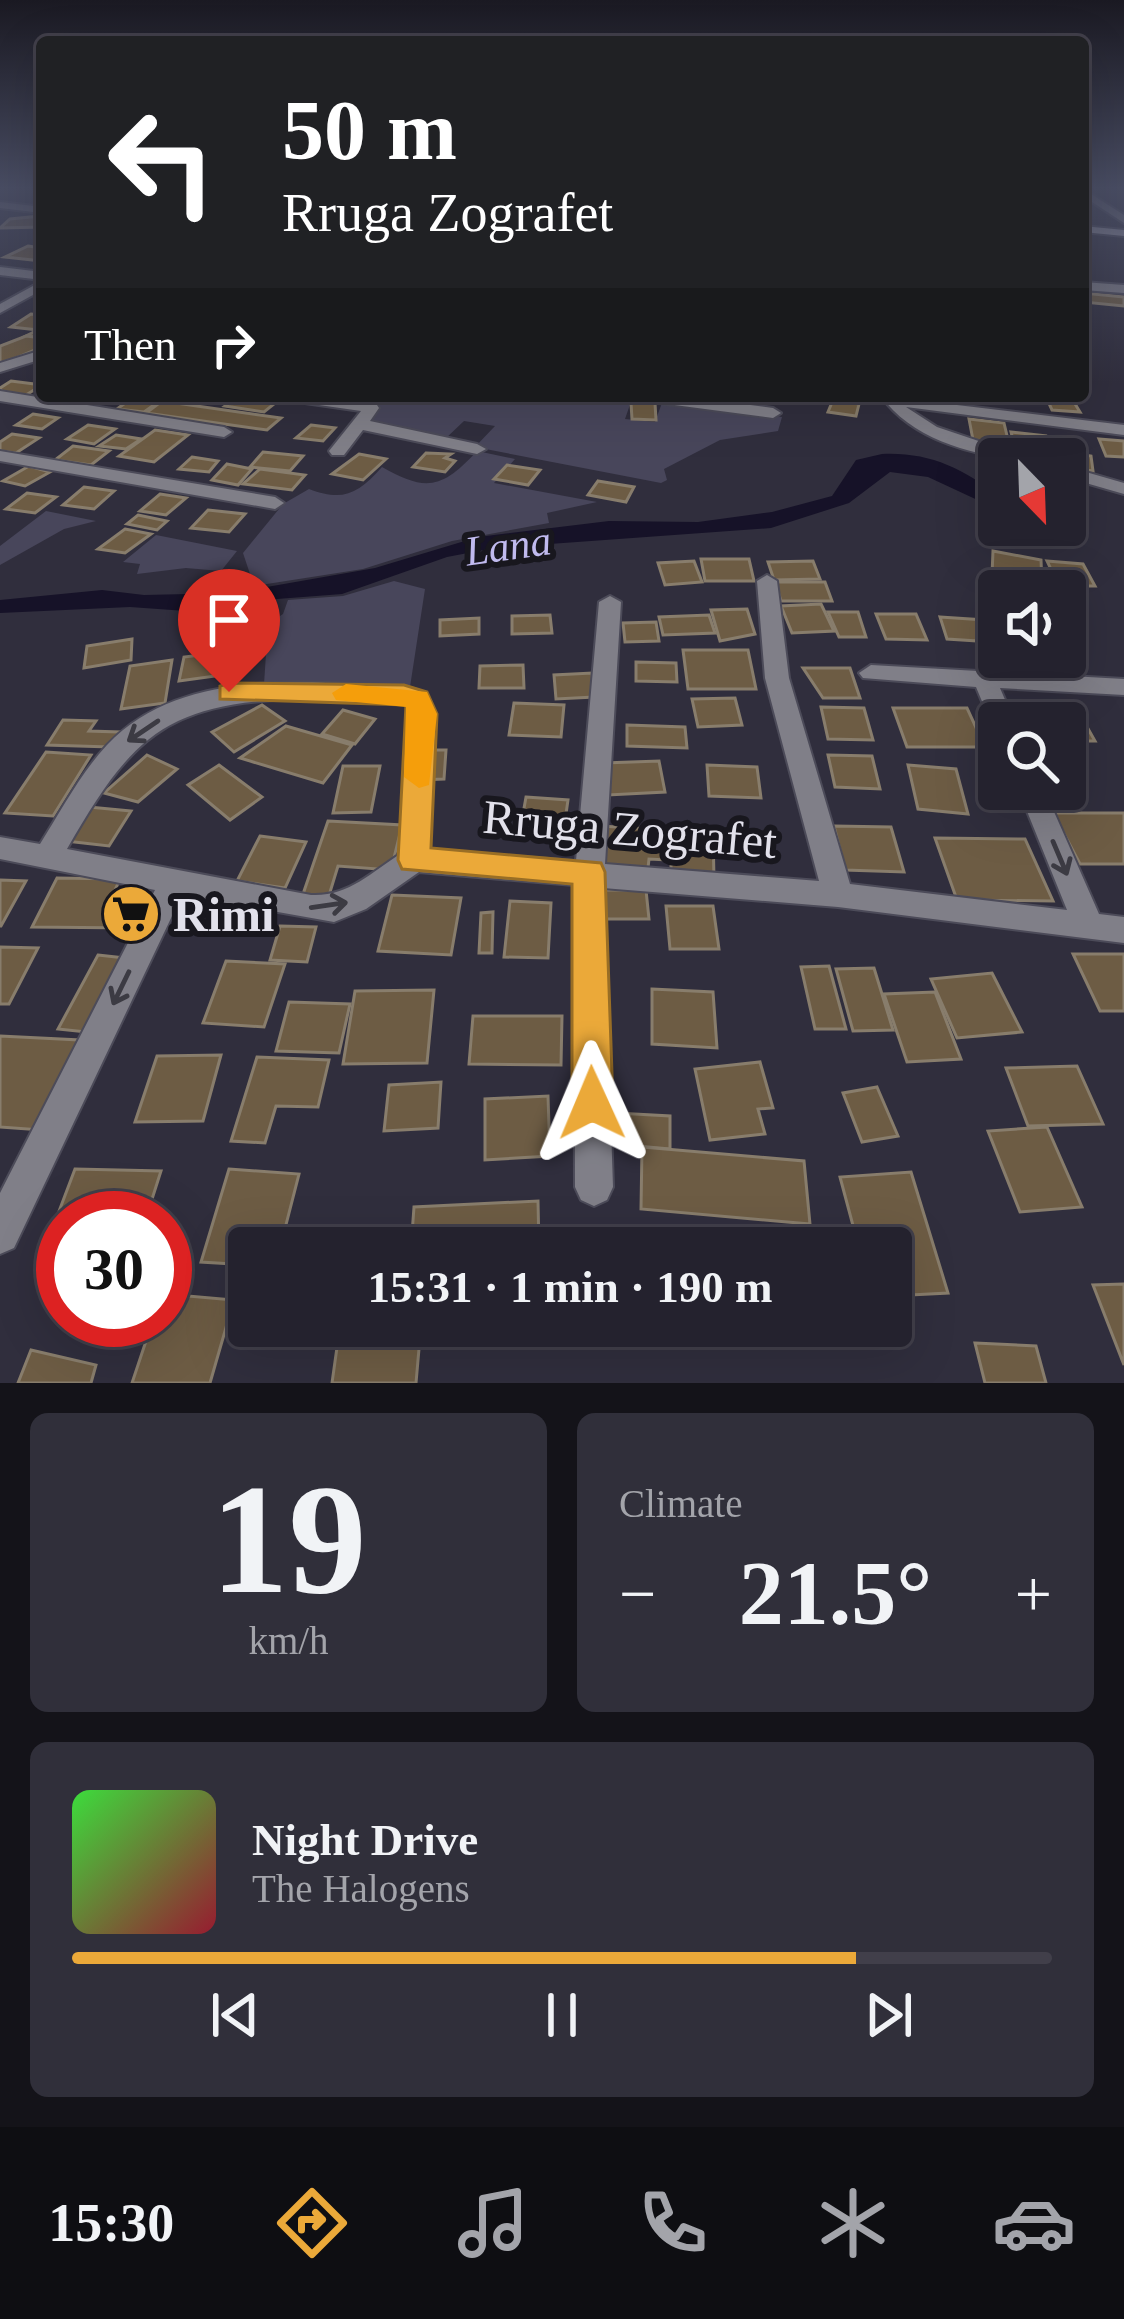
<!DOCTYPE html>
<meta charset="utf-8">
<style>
:root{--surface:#24222e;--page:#302f3a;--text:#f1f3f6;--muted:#a3a4aa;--line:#413f4a;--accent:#eba939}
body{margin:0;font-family:Georgia,serif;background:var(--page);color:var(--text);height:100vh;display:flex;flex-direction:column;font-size:45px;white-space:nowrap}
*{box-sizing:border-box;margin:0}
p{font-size:39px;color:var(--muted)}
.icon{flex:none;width:66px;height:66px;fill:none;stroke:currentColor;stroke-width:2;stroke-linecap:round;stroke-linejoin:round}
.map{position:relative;height:1383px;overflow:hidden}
.drawer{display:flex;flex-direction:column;gap:30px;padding:30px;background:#141319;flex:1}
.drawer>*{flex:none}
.banner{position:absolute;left:36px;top:36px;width:1053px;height:366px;border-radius:12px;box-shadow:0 12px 48px #0002,0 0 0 3px var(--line);background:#202124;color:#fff;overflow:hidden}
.needle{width:78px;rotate:157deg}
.buttons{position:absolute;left:978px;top:438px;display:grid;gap:24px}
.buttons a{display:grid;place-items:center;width:108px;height:108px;border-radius:12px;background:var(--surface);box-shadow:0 12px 48px #0002,0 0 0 3px var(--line);font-size:60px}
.speed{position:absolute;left:36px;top:1191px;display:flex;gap:24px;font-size:60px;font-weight:700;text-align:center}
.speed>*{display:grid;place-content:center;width:156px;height:156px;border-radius:50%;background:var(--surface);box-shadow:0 12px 48px #0002,0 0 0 3px var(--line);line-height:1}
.speed .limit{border:18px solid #d22;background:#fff;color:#111}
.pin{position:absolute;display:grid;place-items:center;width:102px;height:102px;color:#fff;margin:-123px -51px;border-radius:50% 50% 50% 0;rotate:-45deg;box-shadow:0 0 12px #0007}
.pin .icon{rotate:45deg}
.me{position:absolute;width:132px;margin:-66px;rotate:359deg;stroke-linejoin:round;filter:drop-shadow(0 0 9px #0008)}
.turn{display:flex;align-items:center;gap:42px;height:252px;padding:0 48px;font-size:54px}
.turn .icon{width:156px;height:156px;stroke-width:2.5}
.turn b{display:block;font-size:84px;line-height:102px}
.then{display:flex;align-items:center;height:114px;padding:0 48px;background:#0003;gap:24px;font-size:45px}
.big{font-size:90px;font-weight:700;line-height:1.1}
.drawer .card{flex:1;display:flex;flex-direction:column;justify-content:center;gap:18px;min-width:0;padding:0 42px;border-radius:18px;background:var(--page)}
.drawer .dial{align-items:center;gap:0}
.dial b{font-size:156px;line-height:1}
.song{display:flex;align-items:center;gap:36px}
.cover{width:144px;height:144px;border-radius:18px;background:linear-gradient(135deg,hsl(120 70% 55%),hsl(350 70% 35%))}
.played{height:12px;border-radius:6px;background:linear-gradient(90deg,var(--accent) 80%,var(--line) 80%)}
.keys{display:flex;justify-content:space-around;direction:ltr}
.heat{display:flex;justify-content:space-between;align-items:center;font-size:66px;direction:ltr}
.drawer .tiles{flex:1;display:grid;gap:30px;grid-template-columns:1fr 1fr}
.card:last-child{grid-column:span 2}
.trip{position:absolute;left:228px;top:1227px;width:684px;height:120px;border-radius:12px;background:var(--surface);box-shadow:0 12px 48px #0002,0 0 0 3px var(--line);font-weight:700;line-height:120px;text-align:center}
.dock{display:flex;height:192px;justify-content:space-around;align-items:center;background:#0e0e12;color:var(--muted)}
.dock .icon{width:84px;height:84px}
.dock .active{color:var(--accent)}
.dock b{font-size:54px;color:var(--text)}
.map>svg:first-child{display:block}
.green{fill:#48465b}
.water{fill:#161228}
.building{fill:#6d5c44;stroke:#887d6c;stroke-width:3}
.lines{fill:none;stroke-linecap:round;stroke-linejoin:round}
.street-casing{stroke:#4c4b59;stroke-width:4}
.secondary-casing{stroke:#4c4b59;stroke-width:4}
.street{fill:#807f88;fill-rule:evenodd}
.secondary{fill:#adacb9;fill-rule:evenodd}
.oneway{stroke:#3c3b43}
.route{fill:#eba939;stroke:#996e25;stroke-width:3}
.slow{fill:#f59e0b}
.labels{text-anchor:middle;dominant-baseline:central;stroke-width:12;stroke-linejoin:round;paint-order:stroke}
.water-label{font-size:42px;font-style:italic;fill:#c0baee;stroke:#18171e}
.near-street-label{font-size:48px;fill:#e2e1eb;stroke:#18171e}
.near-poi-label{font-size:48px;font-weight:bold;fill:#e2e1eb;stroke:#18171e;text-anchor:start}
</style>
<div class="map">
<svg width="1124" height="1383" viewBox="0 0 1124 1383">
<rect width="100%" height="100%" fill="#302e3d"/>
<g class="green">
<path d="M383 396 511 401 516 396H633L625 419 655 422 663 400 782 417 778 431 720 440 664 469 667 480 661 483 475 447 495 426 464 421 445 439 370 425 367 416Z"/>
<path d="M477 451 515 459 494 483 597 502 547 513 549 523 452 541 363 569 254 586 243 553 283 504 309 489C343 502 358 494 382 467 426 492 442 489 477 451Z"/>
<path d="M46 511 96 521 64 529 0 565V546Z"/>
<path d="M156 535 237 551 221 571 186 568 137 574 140 564 123 562Z"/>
<path d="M394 581 425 589 410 687 264 684 268 624 283 614 288 600 343 596Z"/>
</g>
<path class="water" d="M882 454C929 452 962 468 999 496V510L928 477 890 472 849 503 771 528 494 548 447 557 342 594 277 599 228 614 130 607 0 613V600L102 590 144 595 232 593 375 568 478 537 609 521 698 522 772 512 832 496 856 460Z"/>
<g class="building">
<path d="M41 216 42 227 0 228 10 219Z"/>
<path d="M28 246 42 248V261L5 257Z"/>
<path d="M1083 293 1124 297V306L1083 302Z"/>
<path d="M31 314 42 315V338L26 336 38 330 11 327Z"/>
<path d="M26 336 42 338V347L0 365V346Z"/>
<path d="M11 381 42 385 26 395 2 392 0 388Z"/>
<path d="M135 396 161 400 144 412 117 409Z"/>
<path d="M239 396H253L279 400 264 412 225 406Z"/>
<path d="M1046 397 1072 399 1080 412 1052 410Z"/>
<path d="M833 400 859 404 856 416 828 412Z"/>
<path d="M162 401 281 418 267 430 146 413Z"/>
<path d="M631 403H655L656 420 632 419Z"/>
<path d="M33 414 58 418 42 429 16 425Z"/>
<path d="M969 419 1004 423 1009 444 973 440Z"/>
<path d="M88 425 115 429 94 444 67 439Z"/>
<path d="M311 425 335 428 323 441 296 438Z"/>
<path d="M155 430 188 435 154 462 119 456Z"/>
<path d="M1011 432 1046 436 1051 451 1015 447Z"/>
<path d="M12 434 39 438 16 453 0 451V442Z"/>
<path d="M116 435 141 439 126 449 99 446Z"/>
<path d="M1099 439 1124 441V457L1106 456Z"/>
<path d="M73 446 109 451 91 465 55 460Z"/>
<path d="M1053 450 1091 456 1093 471 1065 467V459H1054Z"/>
<path d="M263 452 303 456 290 471 250 467Z"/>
<path d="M426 453 451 454 445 458 455 461 445 472 413 467Z"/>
<path d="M359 454 386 459 363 480 332 474Z"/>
<path d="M192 457 218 461 209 472 179 469Z"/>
<path d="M227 464 252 469 238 485 212 480Z"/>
<path d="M507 465 540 470 528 485 494 479Z"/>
<path d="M29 466 50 472 25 486 3 481Z"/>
<path d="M260 469 305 475 292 490 243 484Z"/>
<path d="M598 481 634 487 626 502 588 495Z"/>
<path d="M84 487 114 491 94 509 63 505Z"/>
<path d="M27 493 56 497 35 513 6 509Z"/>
<path d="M160 494 186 498 166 515 140 511Z"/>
<path d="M208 510 245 514 229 532 191 528Z"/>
<path d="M138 515 167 521 157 530 127 524Z"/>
<path d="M125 529 151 534 125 553 98 549Z"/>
<path d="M993 551 1041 560 1042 584 992 575Z"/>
<path d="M701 559H749L754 581H705Z"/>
<path d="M694 561 702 582 665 585 658 563Z"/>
<path d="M813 561 820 579 774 580 768 562Z"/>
<path d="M1047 561 1083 564 1095 586H1059Z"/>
<path d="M775 582H825L832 601H781Z"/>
<path d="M821 604 834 631 792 633 781 606Z"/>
<path d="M747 609 755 634 720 641 711 610Z"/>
<path d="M828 612H858L866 637H839Z"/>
<path d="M876 614H916L927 640 886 639Z"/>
<path d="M550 615 552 633 512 634V616Z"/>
<path d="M709 615 715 633 663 635 659 617Z"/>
<path d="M940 617 985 620 994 642 947 639Z"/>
<path d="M479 618V634L440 636V620Z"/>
<path d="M656 622 659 641 625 642 623 623Z"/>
<path d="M132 639 131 660 84 668 87 646Z"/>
<path d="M683 650H748L756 689H688Z"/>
<path d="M232 651 230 674 179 681 184 657Z"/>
<path d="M172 660 165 703 121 709 130 666Z"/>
<path d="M636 662 676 663 677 682 636 681Z"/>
<path d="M523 665 524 688H479L480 666Z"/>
<path d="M803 668H850L860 698H823Z"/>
<path d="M592 673 594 697 556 699 554 675Z"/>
<path d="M735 698 742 725 698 727 692 699Z"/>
<path d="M1020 702H1073L1095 741H1065V723H1031Z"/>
<path d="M514 703 564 705 561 737 509 735Z"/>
<path d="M262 705 285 721 234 752 212 732Z"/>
<path d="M821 707 864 708 873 740 828 739Z"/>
<path d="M893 708H967L985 747H907Z"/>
<path d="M343 710 375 719 355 744 322 734Z"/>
<path d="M63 720 96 721 89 731 119 732 110 747 47 745Z"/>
<path d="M627 725 685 727 687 748 627 746Z"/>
<path d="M286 726 352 745 323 783 240 758Z"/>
<path d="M424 750H446L444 779 420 780Z"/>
<path d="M46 752 91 755 53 816 5 813Z"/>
<path d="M147 755 177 769 138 802 104 793Z"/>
<path d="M828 755 872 756 880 789 835 787Z"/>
<path d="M659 761 665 792 608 795 604 763Z"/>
<path d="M219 765 262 797 230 820 188 785Z"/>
<path d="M707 765 757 767 761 798 709 796Z"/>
<path d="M908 765 956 769 968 814 918 809Z"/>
<path d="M343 766H380L371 812 333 813Z"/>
<path d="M526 797 568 800 564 828 521 825Z"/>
<path d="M89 807 131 811 109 846 66 841Z"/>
<path d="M1053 813H1124V864H1080Z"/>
<path d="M328 821 402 825 391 870 338 866 327 902 301 900Z"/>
<path d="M600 826 667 830V860L649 859 648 868 597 864Z"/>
<path d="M834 826 891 827 904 872 845 870Z"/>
<path d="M671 830 713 833 714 879 671 876Z"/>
<path d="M260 836 306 842 285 888 237 881Z"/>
<path d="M935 838 1025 839 1053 901 957 900Z"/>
<path d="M57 878 120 879 110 901H143L132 928 32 927Z"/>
<path d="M0 880 26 881 1 926H0Z"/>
<path d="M598 890H646L649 919H600Z"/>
<path d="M392 895 461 898 451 955 378 951Z"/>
<path d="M510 901 551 903 548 958 504 957Z"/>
<path d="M666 906H713L719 949H670Z"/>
<path d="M493 912 492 953H479L481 913Z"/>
<path d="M280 926 316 927 307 962 270 960Z"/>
<path d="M0 947 38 948 9 1004H0Z"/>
<path d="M1073 954H1124V1011H1100Z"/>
<path d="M98 955 125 958 86 1032 58 1029Z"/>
<path d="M226 961 285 964 264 1027 203 1023Z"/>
<path d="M829 966 846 1029H815L801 967Z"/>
<path d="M874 968 893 1030 853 1031 836 969Z"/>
<path d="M992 973 1022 1032 957 1038 931 979Z"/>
<path d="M652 989 713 992 717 1048 652 1044Z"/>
<path d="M434 990 427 1063 343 1064 355 991Z"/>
<path d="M935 992 961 1059 907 1062 884 994Z"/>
<path d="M289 1002 350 1004 339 1053 276 1051Z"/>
<path d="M473 1016H562L561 1065 469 1064Z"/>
<path d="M0 1036 79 1040 41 1130 0 1127Z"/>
<path d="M221 1055 203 1121 135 1122 157 1056Z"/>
<path d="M257 1057 329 1060 318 1107 276 1106 265 1143 231 1141Z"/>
<path d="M760 1062 773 1108 758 1109 765 1134 710 1140 695 1069Z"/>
<path d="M1077 1066 1103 1124 1028 1126 1006 1068Z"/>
<path d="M441 1082 438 1128 384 1131 389 1085Z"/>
<path d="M877 1087 898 1136 862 1142 843 1093Z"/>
<path d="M548 1096 550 1156 485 1160V1099Z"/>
<path d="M616 1113 670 1116V1149L615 1144Z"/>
<path d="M1047 1127 1082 1207 1020 1212 988 1131Z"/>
<path d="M642 1147 804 1161 810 1224 641 1209Z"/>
<path d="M75 1169 161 1171 146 1218H63V1251H44Z"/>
<path d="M229 1169 299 1174 280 1248H249V1265L201 1262Z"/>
<path d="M911 1172 948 1293 891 1296V1248H859L840 1177Z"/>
<path d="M538 1201 539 1248H411L414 1207Z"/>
<path d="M612 1227 708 1238V1248H611Z"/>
<path d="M1124 1284V1365L1093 1285Z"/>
<path d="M165 1294 234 1300 210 1383H132L153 1320H165Z"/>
<path d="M340 1326H421L416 1383H332Z"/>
<path d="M814 1326V1338L743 1327V1326Z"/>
<path d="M975 1343 1036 1346 1046 1383H985Z"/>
<path d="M31 1350 96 1365 91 1383H18Z"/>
</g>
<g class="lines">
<g class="street-casing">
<g id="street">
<path d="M1083 189 1124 215V223L1083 196Z"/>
<path d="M0 202 42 207V213L0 208Z"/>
<path d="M0 267 42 272V280L0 275Z"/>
<path d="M42 281V290L0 313V304Z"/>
<path d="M1083 282 1124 285V293L1083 290Z"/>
<path d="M42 350V359L0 372V363Z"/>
<path d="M0 391 224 427 232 432 224 437 0 401Z"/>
<path d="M283 396H322L377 405 379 408 370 421 477 444 486 449 477 454 363 430 344 455H332L329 451 361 411 291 401Z"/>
<path d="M636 396H680L773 408 781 413 773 418 644 401Z"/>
<path d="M881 396 1124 425V435L906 407 937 427 1032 459C979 459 912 440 881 396Z"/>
<path d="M0 451 275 497 284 503 275 509 0 461Z"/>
<path d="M1065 466 1124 483V494L1065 477Z"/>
<path d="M767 575 777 581 789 678 850 884 1067 910 1018 789H1044L1099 914 1124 917V943L838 907 603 888 613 1187 607 1200 594 1206 581 1200 575 1187 574 885 419 872 366 909 334 922 182 895 14 1248 0 1254V1193L155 890 0 859V837L40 844C61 811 80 774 107 745 182 666 306 683 404 686L426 693 435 714 429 850 576 861 599 602 610 596 621 602 605 864 819 881 765 678 757 581ZM295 699 401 702 407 704 411 714 400 854C371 873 347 897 311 895L67 849C130 739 164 703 295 699Z"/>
<path d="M871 665 1124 679V695L1000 688 1015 723H999V730L991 723 976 687 863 678 859 673Z"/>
</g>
</g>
<g class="secondary-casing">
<path id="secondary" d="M1083 226 1124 230V236L1083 232Z"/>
</g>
<use href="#street" class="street"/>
<use href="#secondary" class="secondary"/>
</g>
<defs><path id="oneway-shaft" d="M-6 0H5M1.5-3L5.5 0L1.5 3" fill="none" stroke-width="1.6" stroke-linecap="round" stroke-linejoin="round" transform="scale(3)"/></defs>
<g class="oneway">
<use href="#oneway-shaft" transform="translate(143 731) rotate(146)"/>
<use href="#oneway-shaft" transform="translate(1060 858) rotate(67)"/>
<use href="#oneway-shaft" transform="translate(329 905) rotate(-8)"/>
<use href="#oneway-shaft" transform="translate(121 988) rotate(116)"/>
</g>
<linearGradient id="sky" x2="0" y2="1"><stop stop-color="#1a1922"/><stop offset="0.49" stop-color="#484c62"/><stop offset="1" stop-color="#484c62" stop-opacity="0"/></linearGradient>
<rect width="1124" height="383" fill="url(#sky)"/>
<path class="route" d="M229 683 404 685 427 692 437 714 431 848 601 863 605 872 613 1103 607 1117 592 1123 578 1117 572 1103V884L402 869 398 860 406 705 220 699V686Z"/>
<path class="slow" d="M346 684 427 692 437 714 429 785 419 788 404 777 406 707 336 700 332 693Z"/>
<defs>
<g id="supermarket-disc" transform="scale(3)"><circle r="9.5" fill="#eba939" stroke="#18171e"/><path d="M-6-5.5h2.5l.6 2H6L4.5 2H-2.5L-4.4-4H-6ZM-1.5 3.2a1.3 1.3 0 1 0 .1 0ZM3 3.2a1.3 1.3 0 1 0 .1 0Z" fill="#111"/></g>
</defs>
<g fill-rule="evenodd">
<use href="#supermarket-disc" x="131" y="914"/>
</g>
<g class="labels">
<g class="water-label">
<text transform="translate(508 546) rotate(-8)">Lana</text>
</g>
<g class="near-street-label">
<text transform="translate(630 829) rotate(5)">Rruga Zografet</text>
</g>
<g class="near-poi-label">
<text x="173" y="914">Rimi</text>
</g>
</g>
</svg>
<div class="buttons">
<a><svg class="needle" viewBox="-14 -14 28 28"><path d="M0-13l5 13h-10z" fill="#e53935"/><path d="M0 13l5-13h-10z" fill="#a3a4aa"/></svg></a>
<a><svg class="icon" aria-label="sound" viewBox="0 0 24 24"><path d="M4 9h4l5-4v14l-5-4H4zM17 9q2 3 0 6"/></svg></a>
<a><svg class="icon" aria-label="search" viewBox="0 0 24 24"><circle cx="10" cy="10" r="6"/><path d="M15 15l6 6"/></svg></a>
</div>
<div class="speed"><div class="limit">30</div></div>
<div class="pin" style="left:229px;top:692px;background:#d93025"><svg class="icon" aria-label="arrive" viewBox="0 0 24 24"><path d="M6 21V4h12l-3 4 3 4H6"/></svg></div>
<svg class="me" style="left:592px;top:1103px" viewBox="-20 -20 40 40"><path d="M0-17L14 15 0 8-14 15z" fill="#eba939" stroke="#fff" stroke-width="4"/></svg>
<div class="trip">15:31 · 1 min · 190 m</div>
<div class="banner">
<div class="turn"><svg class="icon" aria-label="left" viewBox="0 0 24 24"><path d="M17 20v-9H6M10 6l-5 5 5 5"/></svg><div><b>50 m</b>Rruga Zografet</div></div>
<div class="then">Then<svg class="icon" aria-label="right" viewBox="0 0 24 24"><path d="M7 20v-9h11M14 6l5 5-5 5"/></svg></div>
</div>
</div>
<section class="drawer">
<div class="tiles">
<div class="card dial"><b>19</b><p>km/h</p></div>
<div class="card"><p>Climate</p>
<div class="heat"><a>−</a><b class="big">21.5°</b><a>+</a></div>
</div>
<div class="card">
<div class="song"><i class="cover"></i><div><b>Night Drive</b><p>The Halogens</p></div></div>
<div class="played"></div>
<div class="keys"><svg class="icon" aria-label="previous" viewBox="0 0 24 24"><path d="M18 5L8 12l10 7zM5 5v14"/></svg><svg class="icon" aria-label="pause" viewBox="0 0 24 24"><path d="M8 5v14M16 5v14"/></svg><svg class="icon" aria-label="next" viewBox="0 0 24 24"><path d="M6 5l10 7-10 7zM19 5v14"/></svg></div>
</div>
</div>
</section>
<nav class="dock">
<b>15:30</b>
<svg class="icon active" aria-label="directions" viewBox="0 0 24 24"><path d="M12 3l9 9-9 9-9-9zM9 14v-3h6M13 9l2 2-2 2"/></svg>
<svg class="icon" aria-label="music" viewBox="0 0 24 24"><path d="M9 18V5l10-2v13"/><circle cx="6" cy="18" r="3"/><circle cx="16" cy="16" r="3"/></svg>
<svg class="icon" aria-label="phone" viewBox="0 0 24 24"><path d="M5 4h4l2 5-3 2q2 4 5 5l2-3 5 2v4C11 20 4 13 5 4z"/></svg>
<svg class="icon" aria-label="climate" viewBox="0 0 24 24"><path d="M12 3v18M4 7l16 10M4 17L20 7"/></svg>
<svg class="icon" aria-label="car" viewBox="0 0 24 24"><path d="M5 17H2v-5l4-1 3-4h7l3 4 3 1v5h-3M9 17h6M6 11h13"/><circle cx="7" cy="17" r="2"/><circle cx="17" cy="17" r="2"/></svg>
</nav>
